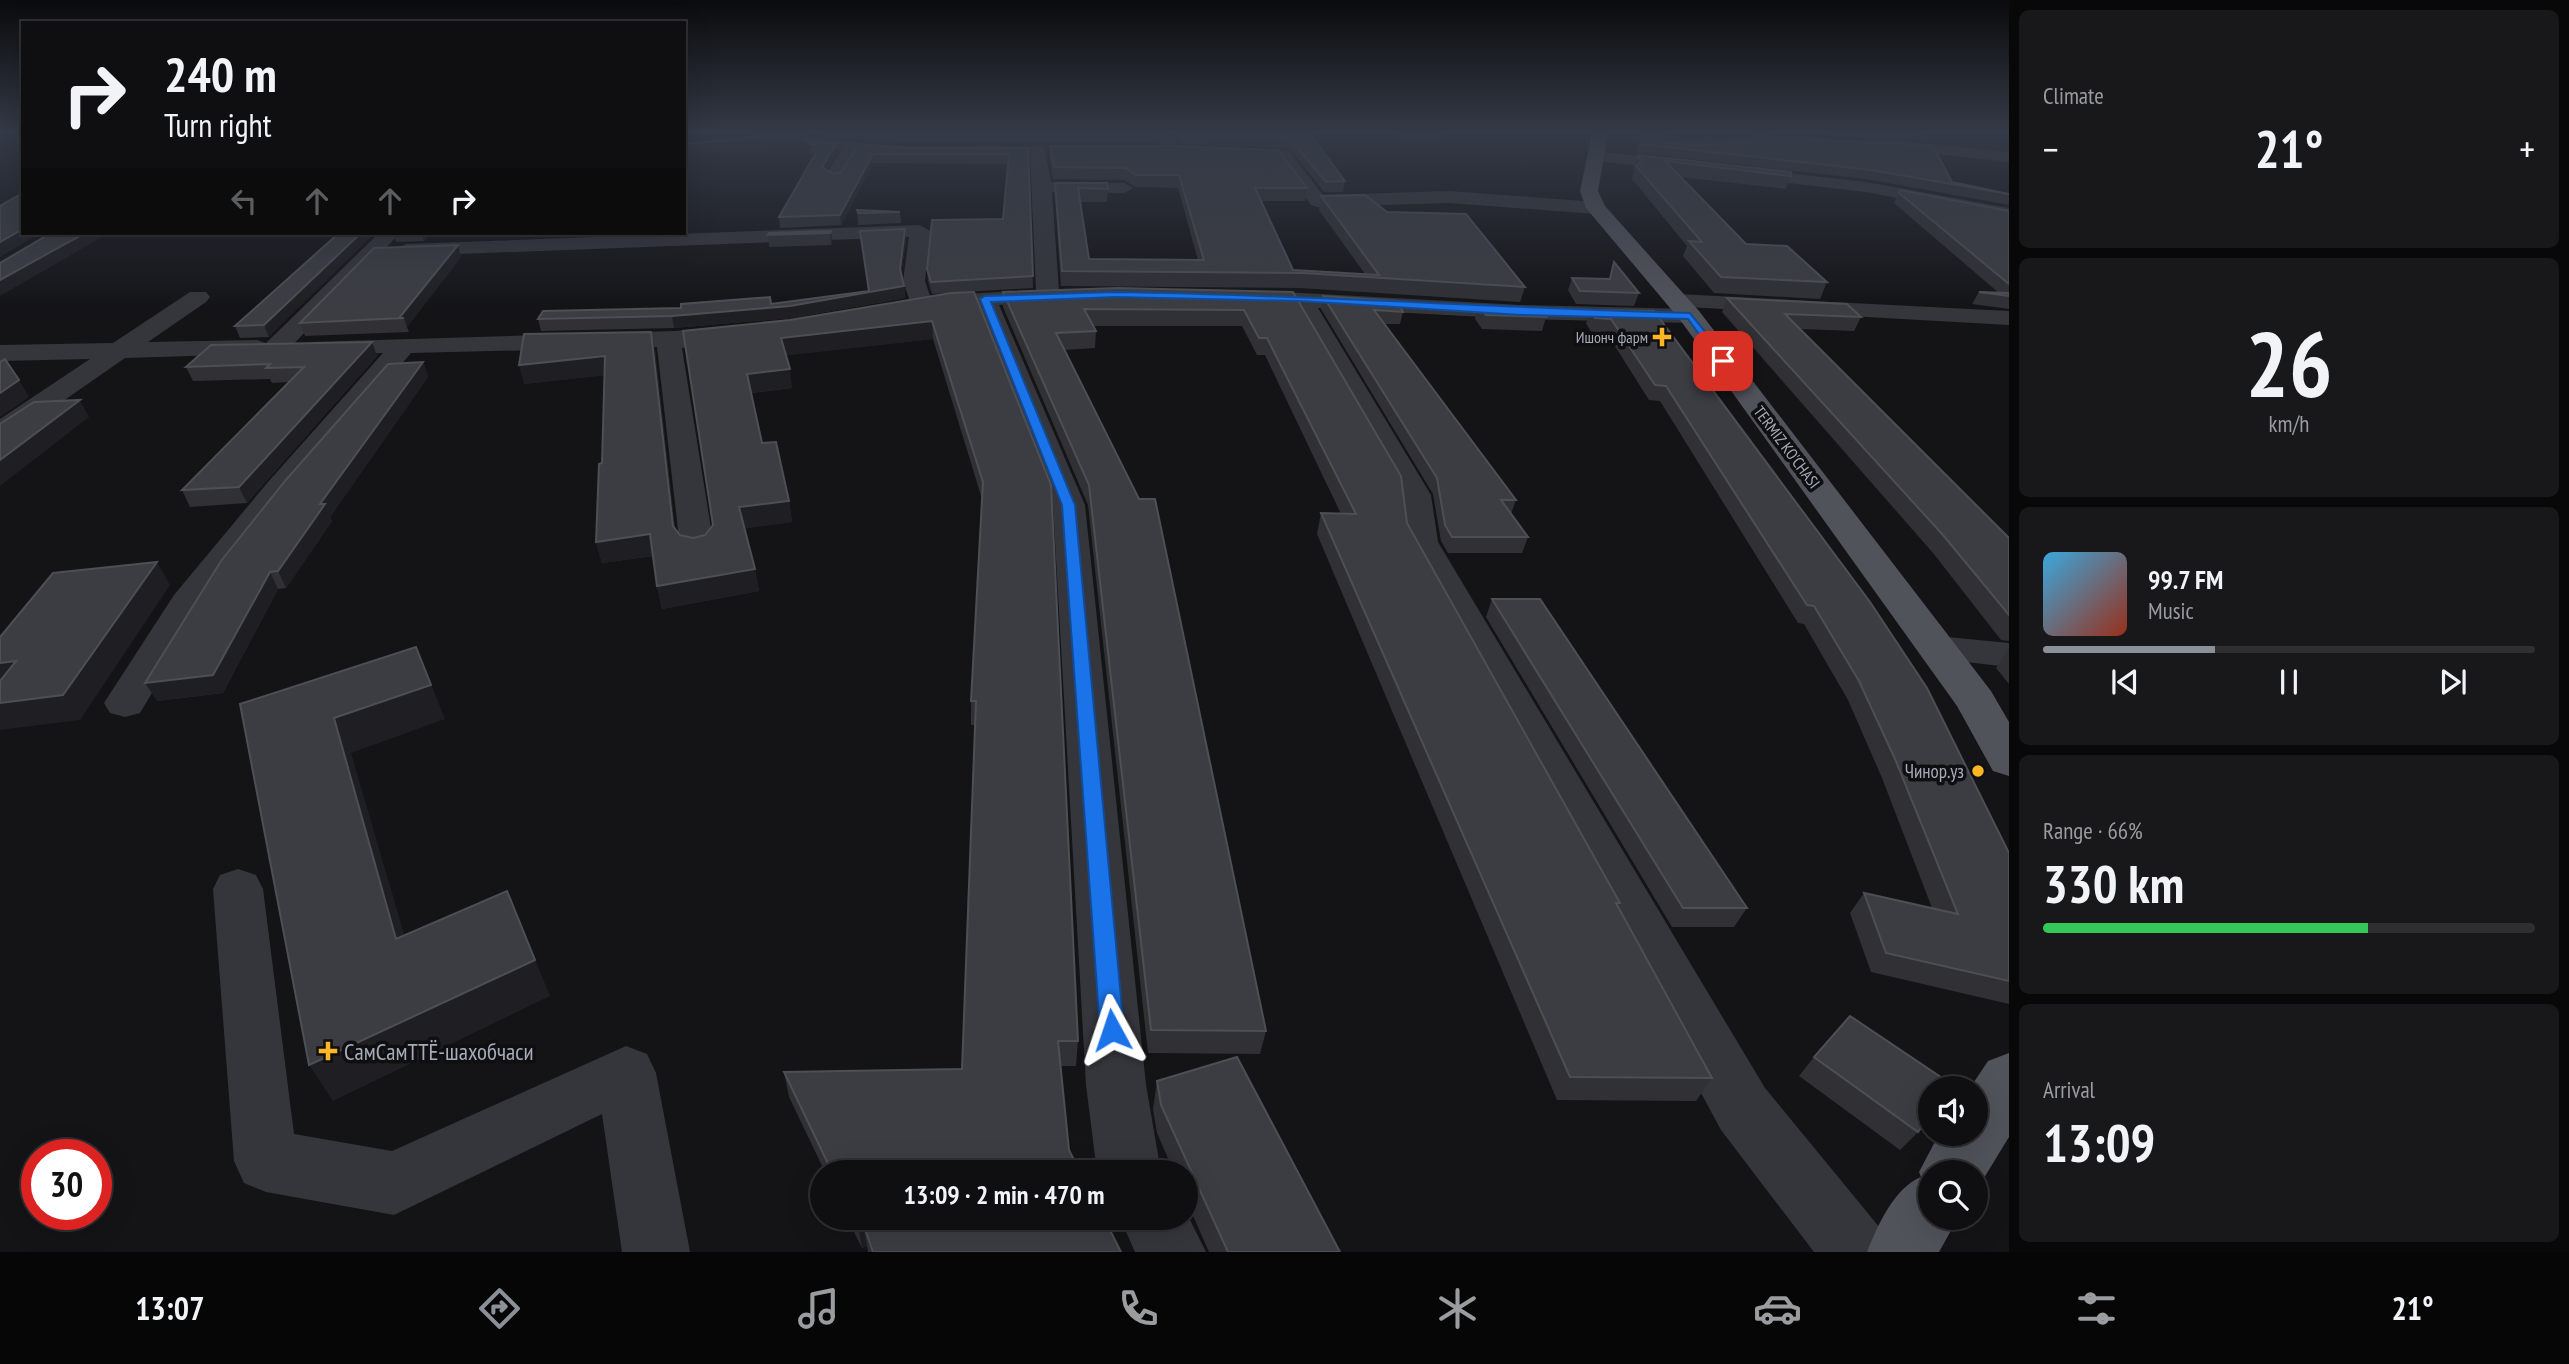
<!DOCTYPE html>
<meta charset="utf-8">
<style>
:root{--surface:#0f0f11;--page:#18181a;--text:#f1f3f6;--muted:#9b9c9f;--line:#2f2f31;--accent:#8c9099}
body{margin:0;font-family:"PT Sans Narrow",sans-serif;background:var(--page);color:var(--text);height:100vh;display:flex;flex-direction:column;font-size:26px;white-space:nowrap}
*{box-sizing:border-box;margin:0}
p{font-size:23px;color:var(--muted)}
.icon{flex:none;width:38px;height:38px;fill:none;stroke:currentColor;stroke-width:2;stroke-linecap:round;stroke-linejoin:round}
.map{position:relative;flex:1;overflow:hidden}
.panel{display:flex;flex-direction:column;gap:10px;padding:10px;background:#080809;width:560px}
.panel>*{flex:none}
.banner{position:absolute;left:21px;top:21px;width:665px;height:214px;border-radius:0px;box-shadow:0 7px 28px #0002,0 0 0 2px var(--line);background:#0f0f11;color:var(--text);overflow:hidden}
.tools{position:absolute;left:1918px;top:1076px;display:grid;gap:14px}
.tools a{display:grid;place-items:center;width:70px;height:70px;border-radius:50%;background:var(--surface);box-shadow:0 7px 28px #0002,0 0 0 2px var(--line);font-size:35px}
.speed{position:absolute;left:21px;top:1139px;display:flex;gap:14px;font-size:35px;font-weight:700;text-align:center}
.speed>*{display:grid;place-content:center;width:91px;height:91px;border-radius:50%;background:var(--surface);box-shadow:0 7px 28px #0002,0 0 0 2px var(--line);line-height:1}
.speed .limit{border:10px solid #d22;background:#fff;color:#111}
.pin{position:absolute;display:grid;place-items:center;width:60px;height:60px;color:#fff;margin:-30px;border-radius:14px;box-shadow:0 4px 10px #0006}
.me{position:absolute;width:77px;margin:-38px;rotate:355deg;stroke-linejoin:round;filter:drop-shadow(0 0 5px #0008)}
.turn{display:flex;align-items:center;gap:24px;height:147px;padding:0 28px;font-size:32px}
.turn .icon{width:91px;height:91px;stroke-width:2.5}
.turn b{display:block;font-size:49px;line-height:60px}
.lanes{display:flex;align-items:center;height:66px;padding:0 28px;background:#0003;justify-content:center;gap:35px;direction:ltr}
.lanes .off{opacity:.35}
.big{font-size:52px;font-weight:700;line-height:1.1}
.panel .widget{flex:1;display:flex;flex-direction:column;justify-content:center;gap:10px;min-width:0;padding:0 24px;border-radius:10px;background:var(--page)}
.panel .dial{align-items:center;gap:0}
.dial b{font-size:91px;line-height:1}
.song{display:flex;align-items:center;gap:21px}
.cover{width:84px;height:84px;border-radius:10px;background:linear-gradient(135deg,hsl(200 70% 55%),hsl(10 70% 35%))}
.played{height:7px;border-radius:4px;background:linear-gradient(90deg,var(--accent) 35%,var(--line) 35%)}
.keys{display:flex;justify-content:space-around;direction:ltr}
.heat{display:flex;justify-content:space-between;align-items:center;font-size:38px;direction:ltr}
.charge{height:10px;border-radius:5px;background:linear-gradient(90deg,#34c759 66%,var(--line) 0)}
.trip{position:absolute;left:810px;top:1160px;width:388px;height:70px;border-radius:35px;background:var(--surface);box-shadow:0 7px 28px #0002,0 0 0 2px var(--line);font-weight:700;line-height:70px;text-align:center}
.menu{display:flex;height:112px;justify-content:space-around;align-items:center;background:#060607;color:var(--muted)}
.menu .icon{width:49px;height:49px}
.menu .on{color:var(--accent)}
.menu b{font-size:32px;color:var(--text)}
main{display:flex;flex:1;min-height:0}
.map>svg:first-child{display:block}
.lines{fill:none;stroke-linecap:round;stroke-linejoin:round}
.minor{fill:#35363c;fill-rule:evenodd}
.major{fill:#51535b;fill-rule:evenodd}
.wall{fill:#303035}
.shaded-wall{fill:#1f1f23}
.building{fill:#3c3d43;stroke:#4d4f55;stroke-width:2}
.route{fill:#1a73e8;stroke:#114b97;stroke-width:2}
.poi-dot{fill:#ffb524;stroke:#0f0f12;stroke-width:2.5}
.labels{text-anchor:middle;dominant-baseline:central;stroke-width:7;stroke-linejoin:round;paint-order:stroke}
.far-poi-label{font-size:16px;fill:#a5abb8;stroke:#0f0f12;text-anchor:end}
.far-street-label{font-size:16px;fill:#a5abb8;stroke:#0f0f12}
.poi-label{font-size:19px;fill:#a5abb8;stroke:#0f0f12;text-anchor:end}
.near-poi-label{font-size:23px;fill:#a5abb8;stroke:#0f0f12;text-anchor:start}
</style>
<main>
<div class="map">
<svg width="2009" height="1252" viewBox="0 0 2009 1252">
<rect width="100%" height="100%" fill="#141417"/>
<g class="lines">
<g class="minor">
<path d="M804 133 824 140 859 142 861 145 840 180H828L825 176 842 150 816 148 785 134Z"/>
<path d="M1153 133H1169L1181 150 1179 153 1124 155 1116 150 1124 145H1161Z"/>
<path d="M1391 133H1447C1436 143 1402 143 1391 133Z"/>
<path d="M1760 135 1815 137 1823 142 1815 147 1760 145 1669 151 1661 146 1669 141Z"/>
<path d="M1882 139 2009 152V162L1876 147V141Z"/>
<path d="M977 145 1044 147 1051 182 1124 183 1133 188 1124 193 1052 192 1059 290 1067 296 1063 301 999 305 1085 505 1146 1085 1161 1172H1097L1086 1085 1053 505 976 306 921 312 913 310 903 281 909 237 406 256 395 250 406 244 920 225 930 231 925 281 930 296 1036 290 1030 155 971 153V147Z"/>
<path d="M1230 149 1289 151 1323 195 1449 191 1596 202 1606 208 1596 214 1449 203 1318 207 1311 205 1278 160 1224 158 1222 154Z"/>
<path d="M1595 151 1866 182 2009 208V220L1866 192 1589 160V152Z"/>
<path d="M379 233H400L285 353 125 358 10 438 0 441V419L90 359 0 361V345L113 343 190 292H206L210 297 206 302 148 342 257 340 266 343Z"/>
<path d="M1245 290 1521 305 1690 309 1699 311 1702 316 1699 321 1690 323 1521 319 1318 308 1431 495 1438 542 1765 1088 1880 1228 1890 1252H1814L1721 1130 1404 542 1399 495 1293 307 1237 302 1233 297 1237 292Z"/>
<path d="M1678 294 2009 311V325L1670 306 1666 301 1670 296Z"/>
<path d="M736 326 745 328 748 333 745 338 682 348 714 547 709 554 697 557 685 554 680 547 657 347 411 353 290 496 203 607 140 713 125 717 110 713 104 703 174 595 268 482 383 353 321 355 312 352 308 347 312 342 674 331Z"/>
<path d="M1937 636 2009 643V667L1923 657 1917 648 1923 639Z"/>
<path d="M238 869 256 875 263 889 294 1134 392 1151 626 1046 647 1054 656 1073 690 1252H622L602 1114 394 1215 266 1192 244 1183 234 1161 213 889 220 875Z"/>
<path d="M1186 1212 1206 1252H1135L1120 1218H1186Z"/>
</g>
<g class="major">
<path d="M1592 133H1608L1598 191 1605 206 1699 311 1991 691 2009 722V776L1993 771 1957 706 1681 321 1586 208 1580 191Z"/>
<path d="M2009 1053V1137L1976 1191V1172H1930V1218H1958L1939 1252H1867C1878 1225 1894 1188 1921 1177L1919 1172 1939 1134H1976V1088H1970L1988 1061Z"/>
</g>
</g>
<g class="wall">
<path d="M811 133H1157L1156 142H914L825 137Z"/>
<path d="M1171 133H1321L1314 139 1345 181 1343 192H1324L1289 148 1187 145 1181 144Z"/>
<path d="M1642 133H1754L1669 138 1665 142 1952 182 2009 194V205L1866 179 1637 153Z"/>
<path d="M1767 133H1925L1922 139Z"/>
<path d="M810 144H836L837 153 827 170 834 174 841 172 859 144 913 148H1028L1033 288 962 292 1078 1041 1076 1066H1060L1069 1150 1080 1172H825L789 1097 784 1072 962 1069 975 725H971V701L982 499 933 339 786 355 792 388 751 393 762 443 789 501 792 522 744 528 755 569 759 591 662 609 657 586 653 556 602 563 596 542 602 463 604 375 524 384 651 332 655 350 675 529 680 535 693 538 705 535 713 525 683 331 790 320 948 293 932 294 928 281 927 269 1003 219 1008 164 873 163 841 225 780 228 779 217 816 153H810Z"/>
<path d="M1050 146 1307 188 1305 201H1261L1293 270 1365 274 1319 210 1321 196 1387 212 1525 287 1520 302 1300 288 1061 286 1055 196V183L1108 189 1107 202H1080L1089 259 1198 260 1178 188 1135 187 1124 180 1053 179 1050 158Z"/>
<path d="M1638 155 1791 176 1786 189 1680 177 1746 244 1827 282 1820 299 1714 293 1683 256 1687 246 1632 179 1634 171H1633Z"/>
<path d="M1900 190 2009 211V309L1972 304 1979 292 1999 293 1894 203Z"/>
<path d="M857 210 900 212 901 223 858 225Z"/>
<path d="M831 231 832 243 831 245 769 247 768 235Z"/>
<path d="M860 231 906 240 901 275 904 286 905 298 792 318 674 328 541 331 538 319 771 304 868 291Z"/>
<path d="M339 233 269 337 240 338 235 326Z"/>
<path d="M393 233H432L424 241 396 242Z"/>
<path d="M458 245 461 257 407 327 409 332 305 336 300 323Z"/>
<path d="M1614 262 1639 293 1634 306 1576 304 1568 290 1572 278 1609 279Z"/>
<path d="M1003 292H1293L1407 523 1620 903 1618 907 1712 1078 1696 1101 1557 1100 1317 534 1321 513 1341 514 1265 355H1257L1242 326H1093L1096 331 1095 348 1064 350 1266 1031 1260 1054 1148 1053 1088 505 1003 307Z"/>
<path d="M1323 296 1403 312 1400 324H1384L1516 500 1511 514 1528 537 1522 553H1448L1441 541 1433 494 1321 309Z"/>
<path d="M1727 298 1861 317 1854 331 1800 329 2009 538V641L2001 640 1933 553 1722 312Z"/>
<path d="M1478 305 1546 317 1542 331 1482 329 1475 319Z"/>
<path d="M1590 310 1654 311 2009 853V1004L1871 972 1850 913 1864 893 1932 908 1882 778 1848 700 1804 624 1798 623 1660 401 1649 400 1606 332H1591L1586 323Z"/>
<path d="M372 342 377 356 247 503 190 507 182 490 289 382 272 383 270 379 193 381 186 367Z"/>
<path d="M423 362 428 377 330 517 332 521 286 588 278 589 223 693 157 701Z"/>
<path d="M1492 599 1747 908 1734 927H1672L1486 617Z"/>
<path d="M2009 649V684L1996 668Z"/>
<path d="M1814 1057 1918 1132 1900 1150 1799 1076Z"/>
<path d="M1157 1081 1340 1252H1209L1186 1200V1172H1174L1157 1133 1153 1109Z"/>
<path d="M847 1218H1104L1121 1252H868L867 1246 862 1248Z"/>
</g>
<g class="shaded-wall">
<path d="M684 133H739L684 138Z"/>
<path d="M1313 133H1321L1309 144 1311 135Z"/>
<path d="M1668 133H1754L1669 138 1659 147 1662 138Z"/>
<path d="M796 135 797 144 684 154V144Z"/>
<path d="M836 144 837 153 822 177V167Z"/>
<path d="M873 154V163L841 225 840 215Z"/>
<path d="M23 229V233H40L0 257V242Z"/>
<path d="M905 229 906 240 900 281V269Z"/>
<path d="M831 231 832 243 831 245 830 233Z"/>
<path d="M85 233H109L0 296V280Z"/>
<path d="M361 233H375L269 337 264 325Z"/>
<path d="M421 233H432L424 241Z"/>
<path d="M458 245 461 257 407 327 404 318H399Z"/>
<path d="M904 286 905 298 792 318 674 328 672 316 790 306Z"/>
<path d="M932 321 933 339 783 356 781 338Z"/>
<path d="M651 332 655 350 677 547 673 526Z"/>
<path d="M372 342 377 356 247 503 239 487Z"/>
<path d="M605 356 609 375 524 384 519 365Z"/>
<path d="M423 362 428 377 330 517 332 521 286 588 278 571 320 504Z"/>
<path d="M790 369 792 388 749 393 747 374Z"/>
<path d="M19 380 29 397 0 417V393Z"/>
<path d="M80 400 89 417 0 486V460Z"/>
<path d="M789 501 792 522 742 529 739 507Z"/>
<path d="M650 534 655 556 602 563 596 542Z"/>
<path d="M157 562 170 585 80 720 0 730V703Z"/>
<path d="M755 569 759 591 662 609 657 586Z"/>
<path d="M270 572 278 589 223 693 157 701 145 683Z"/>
<path d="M416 647 445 719 351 753 416 975 396 939 334 718Z"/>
<path d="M16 661 0 689V663Z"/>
<path d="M507 891 550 996 333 1101 309 1065Z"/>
<path d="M863 1223 867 1246 862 1248 858 1225Z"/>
</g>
<g class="building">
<path d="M788 133 796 135 684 144Z"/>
<path d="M1180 133H1313L1311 135 1345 181 1326 182 1290 139 1188 136 1181 134Z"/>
<path d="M1643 133H1668L1662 138 1666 143 1695 146 1795 138 1933 146 1952 182 2009 194 1871 170 1640 144Z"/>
<path d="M812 141 836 144 822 167 834 174 841 172 859 144 913 148H1028L1033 276 931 282 927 269 932 220 1003 219 1009 154H873L840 215 779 217 821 144H810Z"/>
<path d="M1050 146H1174L1278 150 1307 188H1255L1293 270 1379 275 1321 196 1365 195 1387 212 1466 214 1525 287 1303 273 1062 271 1055 183H1107L1108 189 1078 188 1089 259 1204 260 1179 175H1136L1125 168 1054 167Z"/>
<path d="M1638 155 1791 172V176L1665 161 1746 244 1787 246 1827 282 1721 277 1689 241 1702 242 1636 166 1644 159 1637 158Z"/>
<path d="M1900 190 2009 211V284L1899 193Z"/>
<path d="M23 193V229L0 242V206Z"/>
<path d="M857 210 900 212 858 213Z"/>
<path d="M905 229 900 269 904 286 790 306 672 316 538 319 543 311 681 308V304L770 297 771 304 869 291 860 231Z"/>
<path d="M831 231 830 233 768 235 769 233Z"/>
<path d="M51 233H85L0 280V263Z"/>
<path d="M339 233H361L264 325 235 326Z"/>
<path d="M458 245 399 318H404L300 323 374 248Z"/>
<path d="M1614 262 1639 293 1580 291 1572 278 1610 279Z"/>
<path d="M1117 288 1293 292 1401 476 1407 523 1620 903H1616L1712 1078 1570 1077 1321 513 1356 514 1267 338H1259L1244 310 1084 309 1096 331 1056 333 1139 499H1155L1266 1031 1151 1030 1089 485 1003 292Z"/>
<path d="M974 292 1051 485 1078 1041H1058L1069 1150 1080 1172H832L784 1072 962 1069 976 701H971L983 482 932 321 781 338 790 369 747 374 762 443 776 442 789 501 739 507 755 569 657 586 650 534 596 542 599 464 602 463 605 356 519 365 524 334 651 332 673 526 680 535 693 538 705 535 713 525 683 331 790 320 951 293Z"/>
<path d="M1979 292 2009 293V296Z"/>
<path d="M1323 296 1397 301 1403 312 1374 310 1516 500H1501L1528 537H1452L1445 525 1437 478Z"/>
<path d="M1727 298 1847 304 1861 317 1785 314 2009 538V615L1943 535Z"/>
<path d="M1478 305 1539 309 1546 317 1486 315Z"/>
<path d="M1590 310 1654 311 1870 602 1927 688 2009 853V981L1886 953 1864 893 1958 914 1895 759 1859 681 1814 606 1807 605 1666 386 1655 385 1611 319 1595 318Z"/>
<path d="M372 342 239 487 182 490 304 367 266 368 270 364 186 367 211 345Z"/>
<path d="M5 359 19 380 0 393V362Z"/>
<path d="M423 362 320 504H325L278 571 270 572 213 675 145 683 221 561 285 481 388 364Z"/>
<path d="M80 400 0 460V424L34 402Z"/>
<path d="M157 562 63 695 0 703V681L16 661 0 663V637L53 573Z"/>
<path d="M1492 599H1540L1747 908H1683Z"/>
<path d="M416 647 431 685 334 718 396 939 507 891 535 960 309 1065 240 704Z"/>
<path d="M1850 1016 1954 1086 1952 1088H1930V1116L1918 1132 1814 1057Z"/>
<path d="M1237 1057 1340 1252H1228L1161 1105 1157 1081Z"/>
<path d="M854 1218H1104L1121 1252H873L863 1223 858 1225Z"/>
</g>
<linearGradient id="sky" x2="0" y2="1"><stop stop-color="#0b0b0d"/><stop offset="0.43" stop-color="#343a47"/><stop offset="1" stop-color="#343a47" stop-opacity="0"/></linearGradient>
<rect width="2009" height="308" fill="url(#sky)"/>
<path class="route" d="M1116 292C1308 295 1499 308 1690 313L1729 361 1720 363 1688 319 1521 315 1300 301 1116 297 991 302 1075 505 1124 1030 1120 1037 1112 1040 1103 1037 1100 1030 1062 505 980 299 985 296Z"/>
<g class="poi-dot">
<path d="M1658.5 326.5h7v7h7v7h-7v7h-7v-7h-7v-7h7z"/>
<circle cx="1978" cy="771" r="7"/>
<path d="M324.5 1040.5h7v7h7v7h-7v7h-7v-7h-7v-7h7z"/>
</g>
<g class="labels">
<g class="far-poi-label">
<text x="1648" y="337">Ишонч фарм</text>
</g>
<g class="far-street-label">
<text transform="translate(1787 447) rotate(53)">TERMIZ KO'CHASI</text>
</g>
<g class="poi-label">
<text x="1964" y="771">Чинор.уз</text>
</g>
<g class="near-poi-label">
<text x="344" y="1051">СамСамТТЁ-шахобчаси</text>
</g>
</g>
</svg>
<div class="tools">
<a><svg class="icon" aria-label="sound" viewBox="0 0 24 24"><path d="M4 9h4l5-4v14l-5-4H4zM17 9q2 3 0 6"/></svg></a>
<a><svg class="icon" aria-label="search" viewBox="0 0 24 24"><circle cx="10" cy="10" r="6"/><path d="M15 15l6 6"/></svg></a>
</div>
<div class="speed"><div class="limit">30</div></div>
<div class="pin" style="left:1723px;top:361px;background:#d93025"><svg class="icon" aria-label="arrive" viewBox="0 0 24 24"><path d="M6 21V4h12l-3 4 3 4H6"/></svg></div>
<svg class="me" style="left:1112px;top:1030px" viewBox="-20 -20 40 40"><path d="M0-17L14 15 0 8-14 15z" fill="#1a73e8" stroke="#fff" stroke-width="4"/></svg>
<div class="trip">13:09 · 2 min · 470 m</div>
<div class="banner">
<div class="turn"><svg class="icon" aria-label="right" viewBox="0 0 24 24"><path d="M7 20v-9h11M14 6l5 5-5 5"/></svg><div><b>240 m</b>Turn right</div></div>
<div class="lanes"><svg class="icon off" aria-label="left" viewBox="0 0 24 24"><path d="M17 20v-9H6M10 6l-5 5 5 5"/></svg><svg class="icon off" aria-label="ahead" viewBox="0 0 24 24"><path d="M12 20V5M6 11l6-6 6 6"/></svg><svg class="icon off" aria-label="ahead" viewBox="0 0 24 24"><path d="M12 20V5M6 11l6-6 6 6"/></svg><svg class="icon" aria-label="right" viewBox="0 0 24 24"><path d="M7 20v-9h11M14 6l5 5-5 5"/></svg></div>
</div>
</div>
<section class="panel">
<div class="widget"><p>Climate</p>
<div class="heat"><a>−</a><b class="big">21°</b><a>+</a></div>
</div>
<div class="widget dial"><b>26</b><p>km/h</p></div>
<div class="widget">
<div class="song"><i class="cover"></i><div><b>99.7 FM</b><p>Music</p></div></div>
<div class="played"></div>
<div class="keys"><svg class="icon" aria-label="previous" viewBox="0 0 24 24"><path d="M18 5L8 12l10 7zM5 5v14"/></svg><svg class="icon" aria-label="pause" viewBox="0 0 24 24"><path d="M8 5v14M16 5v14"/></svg><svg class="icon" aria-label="next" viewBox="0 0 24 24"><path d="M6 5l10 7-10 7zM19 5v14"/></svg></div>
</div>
<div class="widget"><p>Range · 66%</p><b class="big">330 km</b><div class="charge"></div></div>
<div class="widget"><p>Arrival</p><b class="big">13:09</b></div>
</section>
</main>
<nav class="menu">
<b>13:07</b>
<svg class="icon on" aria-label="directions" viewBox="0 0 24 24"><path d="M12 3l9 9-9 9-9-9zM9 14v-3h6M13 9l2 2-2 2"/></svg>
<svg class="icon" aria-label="music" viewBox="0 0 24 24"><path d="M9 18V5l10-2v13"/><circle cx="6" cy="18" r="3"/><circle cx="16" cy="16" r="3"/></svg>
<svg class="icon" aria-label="phone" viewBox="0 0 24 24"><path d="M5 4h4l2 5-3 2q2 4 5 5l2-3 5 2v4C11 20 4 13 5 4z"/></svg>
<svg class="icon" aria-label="climate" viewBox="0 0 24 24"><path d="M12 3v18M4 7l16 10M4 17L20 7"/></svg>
<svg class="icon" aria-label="car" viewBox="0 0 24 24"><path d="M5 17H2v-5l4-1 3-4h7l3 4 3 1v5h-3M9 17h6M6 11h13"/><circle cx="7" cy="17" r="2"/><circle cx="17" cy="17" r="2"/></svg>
<svg class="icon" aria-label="filters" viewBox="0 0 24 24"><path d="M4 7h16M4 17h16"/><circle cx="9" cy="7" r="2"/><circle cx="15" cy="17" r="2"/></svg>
<b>21°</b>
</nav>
